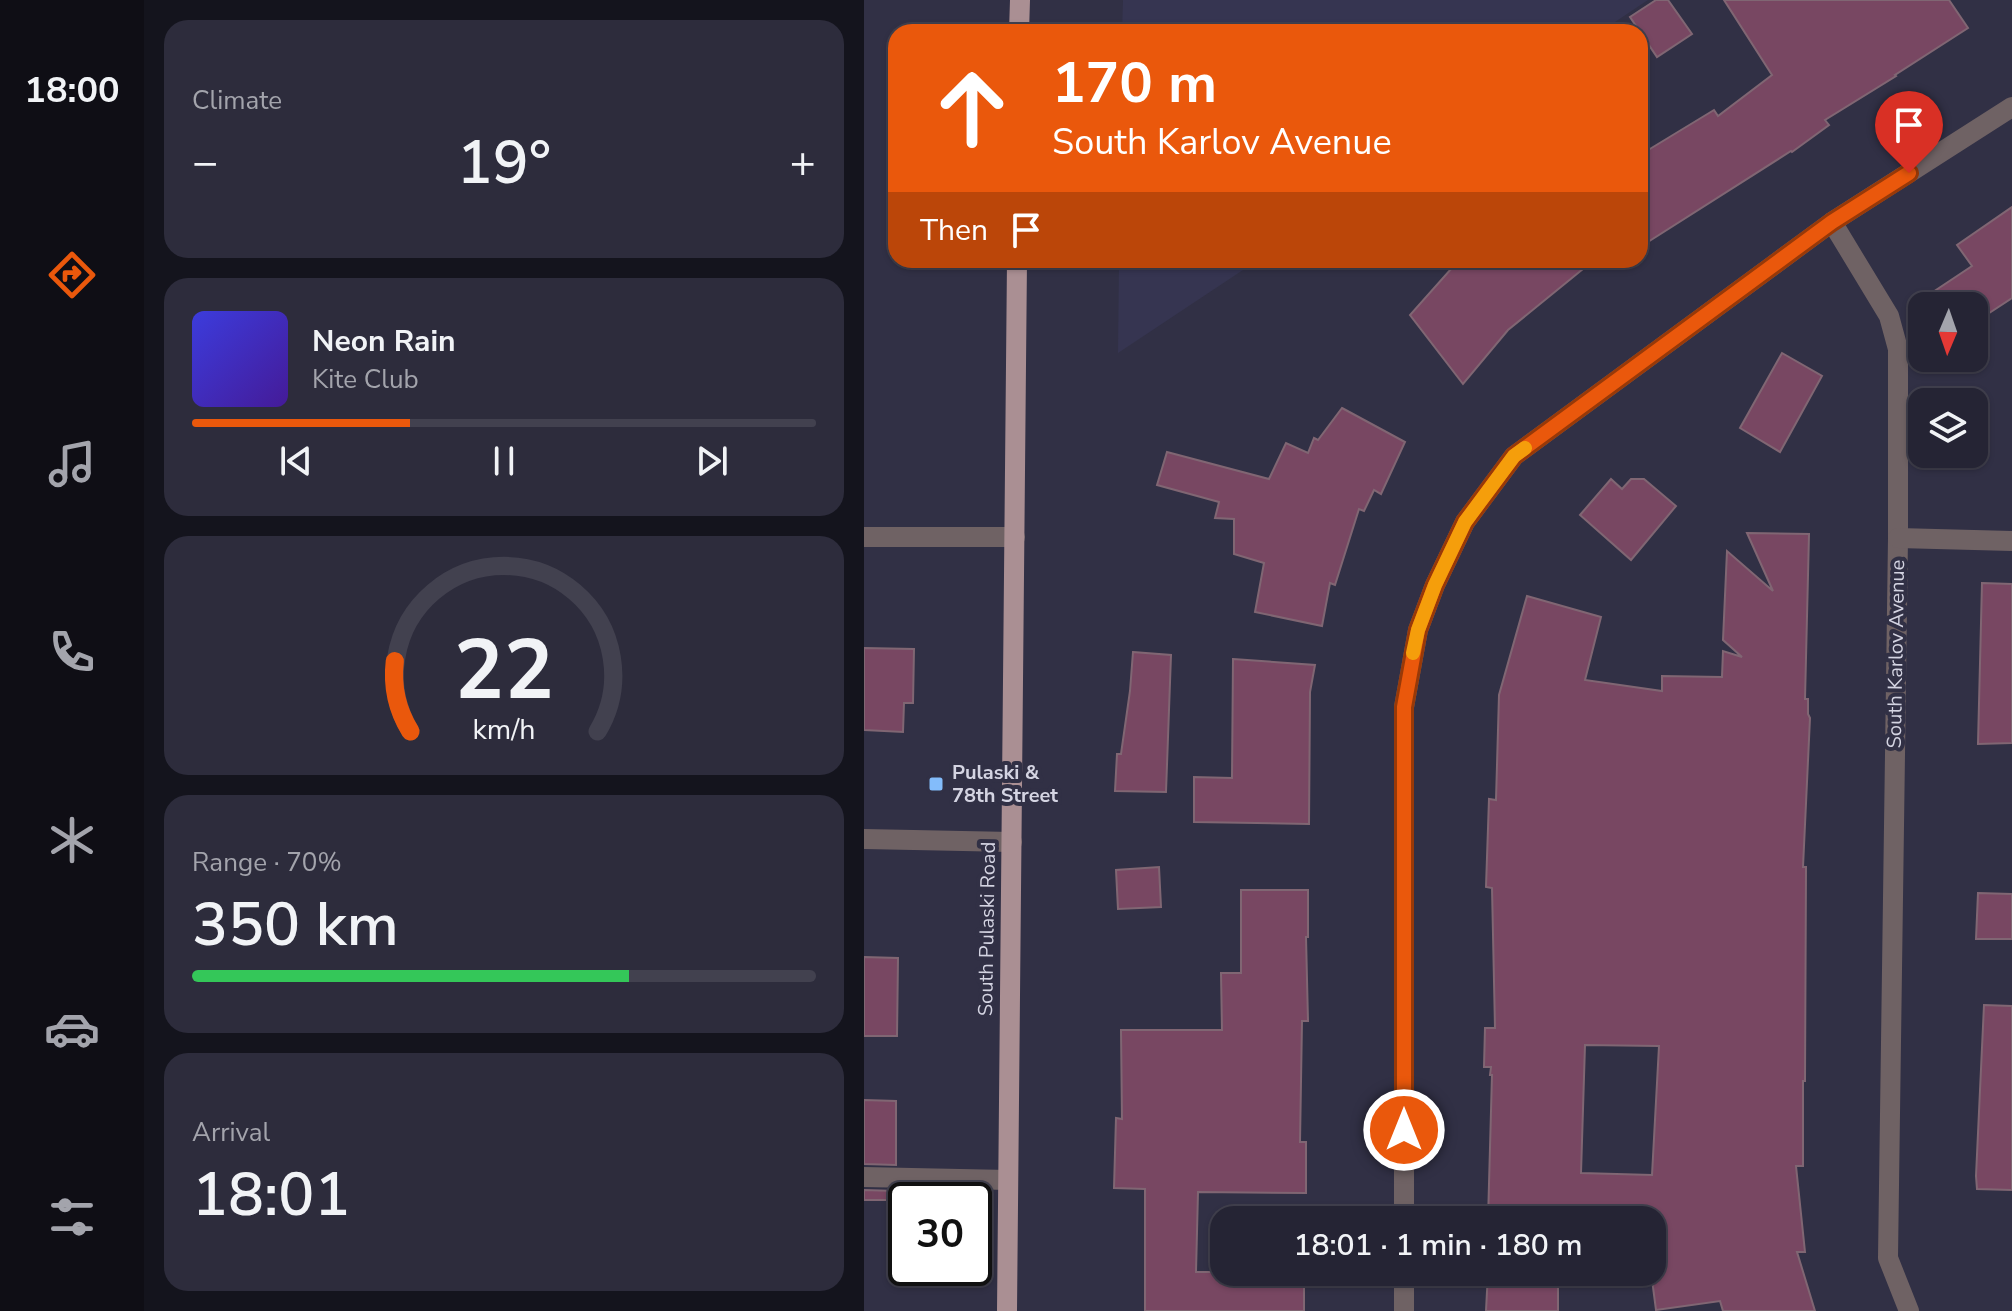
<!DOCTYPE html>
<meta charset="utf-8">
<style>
:root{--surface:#252434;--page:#2d2c3c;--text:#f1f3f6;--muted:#a3a4ac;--line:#42414f;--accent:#ea580c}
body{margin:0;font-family:"Nunito Sans",sans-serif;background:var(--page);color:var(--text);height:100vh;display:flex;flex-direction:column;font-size:30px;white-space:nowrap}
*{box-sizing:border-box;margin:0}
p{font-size:26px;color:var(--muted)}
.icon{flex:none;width:44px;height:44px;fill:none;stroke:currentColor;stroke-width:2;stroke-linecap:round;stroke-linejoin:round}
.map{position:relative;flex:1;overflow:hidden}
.drawer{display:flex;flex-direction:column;gap:20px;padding:20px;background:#14141d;width:720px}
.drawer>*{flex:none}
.banner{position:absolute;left:24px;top:24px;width:760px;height:244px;border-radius:24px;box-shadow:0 2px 6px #0004,0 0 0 2px var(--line);background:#ea580c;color:#fff;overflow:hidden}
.needle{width:52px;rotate:182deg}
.tools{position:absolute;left:1044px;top:292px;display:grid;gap:16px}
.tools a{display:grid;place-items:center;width:80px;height:80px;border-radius:16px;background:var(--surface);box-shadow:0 2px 6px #0004,0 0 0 2px var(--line);font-size:40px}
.speed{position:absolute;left:24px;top:1182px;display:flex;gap:16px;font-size:40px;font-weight:700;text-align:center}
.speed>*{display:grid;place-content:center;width:104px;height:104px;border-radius:50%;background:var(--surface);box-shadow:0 2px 6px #0004,0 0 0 2px var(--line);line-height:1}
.speed .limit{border:4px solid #111;border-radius:12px;background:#fff;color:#111}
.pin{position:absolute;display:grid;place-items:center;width:68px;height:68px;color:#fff;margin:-82px -34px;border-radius:50% 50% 50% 0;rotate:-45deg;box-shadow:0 0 8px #0007}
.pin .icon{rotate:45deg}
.me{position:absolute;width:88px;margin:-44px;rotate:0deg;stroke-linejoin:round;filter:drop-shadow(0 0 6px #0008)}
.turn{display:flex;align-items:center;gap:28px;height:168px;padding:0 32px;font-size:36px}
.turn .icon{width:104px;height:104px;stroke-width:2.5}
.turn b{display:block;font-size:56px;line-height:68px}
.then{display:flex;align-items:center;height:76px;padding:0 32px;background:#0003;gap:16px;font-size:30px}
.big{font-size:60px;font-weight:600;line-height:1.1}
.drawer .card{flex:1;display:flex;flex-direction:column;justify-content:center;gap:12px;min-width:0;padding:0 28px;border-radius:24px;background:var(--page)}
.drawer .dial{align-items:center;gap:0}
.dial svg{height:208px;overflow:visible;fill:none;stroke:var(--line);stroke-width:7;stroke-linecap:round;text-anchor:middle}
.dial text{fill:var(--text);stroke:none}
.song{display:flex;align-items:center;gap:24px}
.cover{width:96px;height:96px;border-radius:12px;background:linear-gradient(135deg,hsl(240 70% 55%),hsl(260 70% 35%))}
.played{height:8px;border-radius:4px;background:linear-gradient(90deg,var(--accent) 35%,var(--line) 35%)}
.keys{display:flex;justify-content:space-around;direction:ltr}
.heat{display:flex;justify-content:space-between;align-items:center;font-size:44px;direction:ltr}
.charge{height:12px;border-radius:6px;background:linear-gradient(90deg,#34c759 70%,var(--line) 0)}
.trip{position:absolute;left:346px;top:1206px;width:456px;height:80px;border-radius:24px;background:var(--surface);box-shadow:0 2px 6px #0004,0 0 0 2px var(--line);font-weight:600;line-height:80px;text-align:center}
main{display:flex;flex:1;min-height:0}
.menu{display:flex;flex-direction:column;width:144px;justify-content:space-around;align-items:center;background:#0f0e15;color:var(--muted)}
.menu .icon{width:56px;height:56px}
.menu .on{color:var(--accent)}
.menu b{font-size:36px;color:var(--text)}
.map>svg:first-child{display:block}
.built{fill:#363551}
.building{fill:#784762;stroke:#806673;stroke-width:2;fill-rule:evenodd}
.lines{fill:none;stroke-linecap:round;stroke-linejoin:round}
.minor{stroke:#6f6264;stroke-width:20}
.major{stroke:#aa8f93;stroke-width:20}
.route-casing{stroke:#983908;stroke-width:20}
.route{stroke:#ea580c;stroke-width:14}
.slow{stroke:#f59e0b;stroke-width:14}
.poi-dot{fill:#83bcfb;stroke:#313045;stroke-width:3}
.labels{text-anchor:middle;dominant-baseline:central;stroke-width:8;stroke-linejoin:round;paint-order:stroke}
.street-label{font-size:20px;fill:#d4d4e2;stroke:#313045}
.poi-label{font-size:20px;font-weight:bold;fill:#d4d4e2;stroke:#313045;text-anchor:start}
</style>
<main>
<nav class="menu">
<b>18:00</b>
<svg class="icon on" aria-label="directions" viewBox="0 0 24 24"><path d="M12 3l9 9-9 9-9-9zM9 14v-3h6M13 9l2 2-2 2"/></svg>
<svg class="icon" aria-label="music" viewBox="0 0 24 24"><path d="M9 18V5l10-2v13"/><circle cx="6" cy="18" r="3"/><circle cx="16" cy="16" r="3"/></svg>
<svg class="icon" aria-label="phone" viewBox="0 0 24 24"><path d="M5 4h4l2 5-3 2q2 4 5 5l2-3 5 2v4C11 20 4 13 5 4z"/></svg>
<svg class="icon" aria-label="climate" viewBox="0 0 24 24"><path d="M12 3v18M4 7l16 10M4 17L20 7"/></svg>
<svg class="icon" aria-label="car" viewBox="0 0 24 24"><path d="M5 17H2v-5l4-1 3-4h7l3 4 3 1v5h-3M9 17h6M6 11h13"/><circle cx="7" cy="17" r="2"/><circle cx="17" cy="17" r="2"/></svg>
<svg class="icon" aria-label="filters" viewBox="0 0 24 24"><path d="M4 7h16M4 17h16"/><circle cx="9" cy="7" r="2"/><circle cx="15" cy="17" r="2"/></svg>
</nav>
<section class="drawer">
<div class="card"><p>Climate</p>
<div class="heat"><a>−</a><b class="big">19°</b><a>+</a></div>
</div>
<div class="card">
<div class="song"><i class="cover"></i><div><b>Neon Rain</b><p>Kite Club</p></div></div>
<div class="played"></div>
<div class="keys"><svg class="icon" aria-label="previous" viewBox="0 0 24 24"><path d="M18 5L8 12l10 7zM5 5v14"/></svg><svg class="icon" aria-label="pause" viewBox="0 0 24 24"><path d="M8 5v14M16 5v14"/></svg><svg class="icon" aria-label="next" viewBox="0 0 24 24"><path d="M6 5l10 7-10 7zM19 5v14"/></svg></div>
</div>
<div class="card dial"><svg viewBox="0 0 100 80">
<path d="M14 69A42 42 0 1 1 86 69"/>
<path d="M14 69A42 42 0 0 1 8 42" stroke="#ea580c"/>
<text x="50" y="56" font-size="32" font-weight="700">22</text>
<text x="50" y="72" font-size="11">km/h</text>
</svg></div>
<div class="card"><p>Range · 70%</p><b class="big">350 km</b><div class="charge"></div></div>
<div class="card"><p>Arrival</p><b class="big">18:01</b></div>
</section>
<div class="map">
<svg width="1148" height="1311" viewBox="0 0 1148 1311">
<rect width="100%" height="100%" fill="#313045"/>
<g class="built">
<path d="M259 0H784L736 32H258Z"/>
<path d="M255 260H394L254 353Z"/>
</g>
<g class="building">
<path d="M792 0H804L828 34 793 57 766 17Z"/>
<path d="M860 0H1085L1104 28 1031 75 1032 76 961 120 965 125 928 152 927 151 776 247V155L850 110 854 116 908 75Z"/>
<path d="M1148 207V298L1110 323V306H1048L1108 266 1093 245Z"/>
<path d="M595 260H730L644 330 599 384 546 315Z"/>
<path d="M918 353 958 376 916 452 876 428Z"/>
<path d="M478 408 541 442 517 494 510 490 500 511 495 509 471 585 466 583 458 626 391 612 400 563 370 554V519L351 518 355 502 293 485 303 452 405 479 422 443 444 453 450 438 454 440Z"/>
<path d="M747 479 758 489 767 479H780L812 506 767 560 716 515Z"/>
<path d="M883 533 945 534 941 699H944V714L946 718 939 867H942L941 1081H939V1166H932L941 1252H933L951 1311H859L856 1301 792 1310 787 1272 788 1220H624L628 1075H626L627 1067H620L621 1028H631L628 888 622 887 625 799 632 800 635 695 663 596 737 617 721 680 798 691V676L858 677 859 651 878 657 859 640 863 551 909 591ZM721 1045 795 1046 788 1175 717 1173Z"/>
<path d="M1118 583 1148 584V743L1114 744Z"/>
<path d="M0 648 50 649 49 703H40L39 732 0 730Z"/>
<path d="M269 652 307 655 302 792 251 791 253 754H257L266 691Z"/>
<path d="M369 659 451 665 446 692 445 824 330 822V777L368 778Z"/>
<path d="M295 867 297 907 254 909 252 870Z"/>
<path d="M377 890H444V937H442L444 1021H438L436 1142H442V1193L334 1192 332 1272H440V1311H281V1189L250 1188 252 1118 258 1119 257 1030H358L357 973H377Z"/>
<path d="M1114 893 1148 894V939H1112Z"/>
<path d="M0 957 34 958 33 1036H0Z"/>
<path d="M1120 1005 1148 1006V1190L1113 1189 1112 1176Z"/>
<path d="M0 1100 32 1101V1165L0 1164Z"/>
<path d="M0 1190 32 1191 31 1200H0Z"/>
<path d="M624 1272H694V1311H622Z"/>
</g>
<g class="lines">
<g class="minor">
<path d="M968 222 1025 316 1034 349V538L1024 1258 1045 1311"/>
<path d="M0 537H151"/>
<path d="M1034 538 1148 541"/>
<path d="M0 839 148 842"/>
<path d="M0 1177 144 1180"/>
<path d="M540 1220V707L554 630 571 585 601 522 650 456 968 222 1148 107"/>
<path d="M540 1272V1311"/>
</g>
<g class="major">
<path d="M155 32 156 0"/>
<path d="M143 1311 153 260"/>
</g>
</g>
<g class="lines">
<g class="route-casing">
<path id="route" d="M540 1130V707L554 630 571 585 601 522 650 456 968 222 1045 173"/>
</g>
<use href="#route" class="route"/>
<path class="slow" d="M549 653 554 630 571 585 601 522 650 456 661 448"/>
</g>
<rect class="poi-dot" x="64" y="776" width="16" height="16" rx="4"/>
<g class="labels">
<g class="street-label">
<text transform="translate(1032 654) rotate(-89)">South Karlov Avenue</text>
<text transform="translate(123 929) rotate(-89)">South Pulaski Road</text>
</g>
<g class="poi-label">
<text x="88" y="772">Pulaski &amp;<tspan x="88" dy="23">78th Street</tspan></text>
</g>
</g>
</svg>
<div class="tools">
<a><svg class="needle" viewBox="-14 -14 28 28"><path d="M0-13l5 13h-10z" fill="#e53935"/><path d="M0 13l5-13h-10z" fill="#a3a4ac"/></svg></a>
<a><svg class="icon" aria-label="layers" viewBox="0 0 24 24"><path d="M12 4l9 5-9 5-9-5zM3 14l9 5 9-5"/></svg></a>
</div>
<div class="speed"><div class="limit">30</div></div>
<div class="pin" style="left:1045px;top:173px;background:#d93025"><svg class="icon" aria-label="arrive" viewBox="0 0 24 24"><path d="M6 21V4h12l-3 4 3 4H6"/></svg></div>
<svg class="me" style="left:540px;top:1130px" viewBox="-20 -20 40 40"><circle r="17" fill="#ea580c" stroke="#fff" stroke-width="3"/><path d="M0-11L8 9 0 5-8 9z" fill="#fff"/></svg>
<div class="trip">18:01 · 1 min · 180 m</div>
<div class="banner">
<div class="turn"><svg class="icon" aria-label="ahead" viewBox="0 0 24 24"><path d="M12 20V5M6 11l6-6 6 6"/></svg><div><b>170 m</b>South Karlov Avenue</div></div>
<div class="then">Then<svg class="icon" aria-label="arrive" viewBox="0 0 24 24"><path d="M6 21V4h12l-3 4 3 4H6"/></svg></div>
</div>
</div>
</main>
